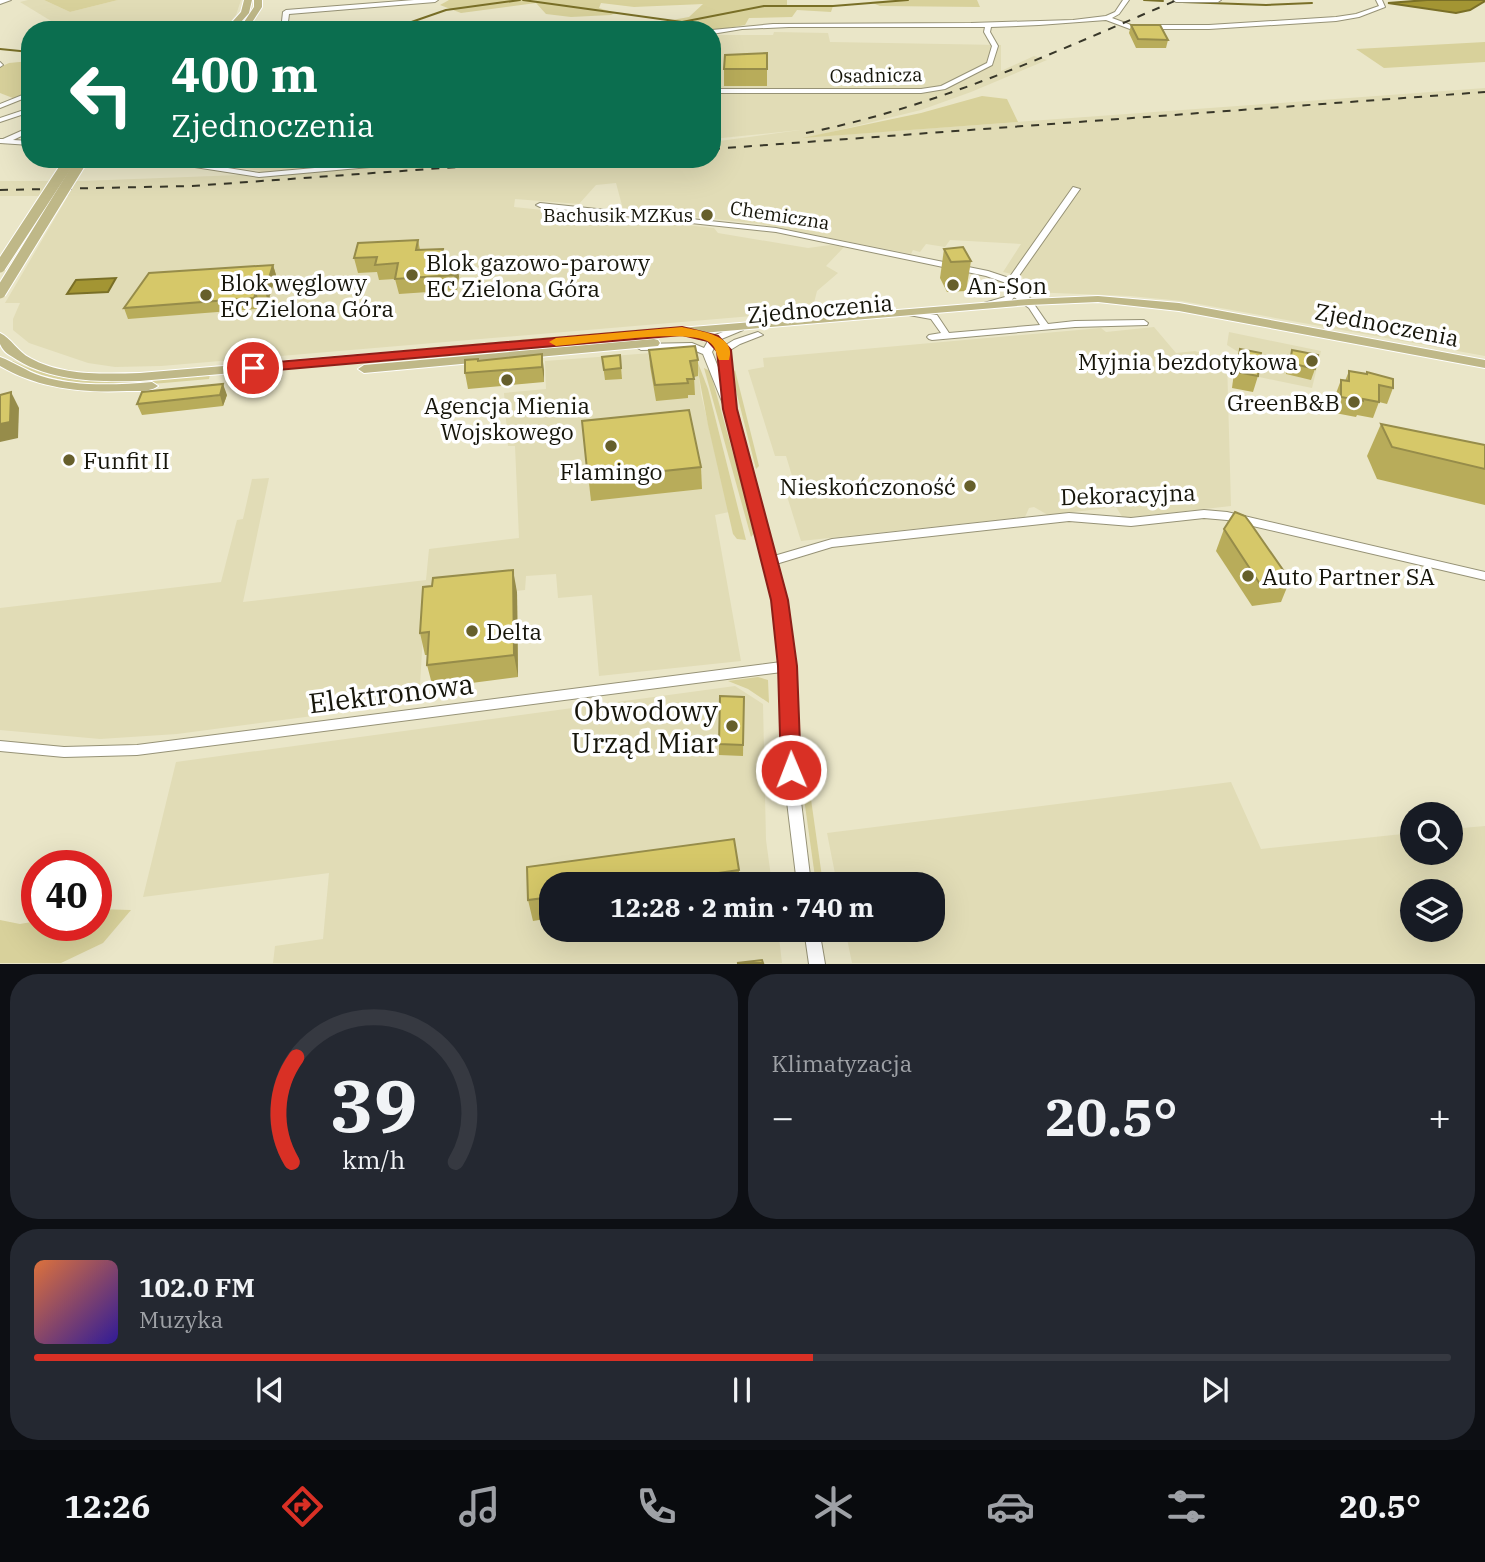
<!DOCTYPE html>
<html lang="pl">
<meta charset="utf-8">
<style>
:root{--surface:#171b24;--page:#242831;--text:#f1f3f6;--muted:#9ea1a6;--line:#363941;--accent:#d93025}
body{margin:0;font-family:"IBM Plex Serif",serif;background:var(--page);color:var(--text);height:100vh;display:flex;flex-direction:column;font-size:26px;white-space:nowrap}
*{box-sizing:border-box;margin:0}
p{font-size:23px;color:var(--muted)}
.icon{flex:none;width:38px;height:38px;fill:none;stroke:currentColor;stroke-width:2;stroke-linecap:round;stroke-linejoin:round}
.map{position:relative;height:964px;overflow:hidden}
.sheet{display:flex;flex-direction:column;gap:10px;padding:10px;background:#0d0f14;flex:1}
.sheet>*{flex:none}
.guide{position:absolute;left:21px;top:21px;width:700px;height:147px;border-radius:28px;box-shadow:0 7px 28px #0002;background:#0b6e4f;color:#fff;overflow:hidden}
.controls{position:absolute;left:1400px;top:802px;display:grid;gap:14px}
.controls a{display:grid;place-items:center;width:63px;height:63px;border-radius:50%;background:var(--surface);box-shadow:0 7px 28px #0002;font-size:35px}
.speed{position:absolute;left:21px;top:850px;display:flex;gap:14px;font-size:35px;font-weight:700;text-align:center}
.speed>*{display:grid;place-content:center;width:91px;height:91px;border-radius:50%;background:var(--surface);box-shadow:0 7px 28px #0002;line-height:1}
.speed .limit{border:10px solid #d22;background:#fff;color:#111}
.pin{position:absolute;display:grid;place-items:center;width:60px;height:60px;color:#fff;margin:-30px;border:4px solid #fff;border-radius:50%;box-shadow:0 2px 7px #0007}
.me{position:absolute;width:77px;margin:-38px;rotate:359deg;stroke-linejoin:round;filter:drop-shadow(0 0 5px #0008)}
.turn{display:flex;align-items:center;gap:24px;height:147px;padding:0 35px;font-size:32px}
.turn .icon{width:91px;height:91px;stroke-width:2.5}
.turn b{display:block;font-size:49px;line-height:60px}
.big{font-size:52px;font-weight:700;line-height:1.1}
.sheet .tile{flex:1;display:flex;flex-direction:column;justify-content:center;gap:10px;min-width:0;padding:0 24px;border-radius:28px;background:var(--page)}
.sheet .dial{align-items:center;gap:0}
.dial svg{height:182px;overflow:visible;fill:none;stroke:var(--line);stroke-width:7;stroke-linecap:round;text-anchor:middle}
.dial text{fill:var(--text);stroke:none}
.song{display:flex;align-items:center;gap:21px}
.cover{width:84px;height:84px;border-radius:10px;background:linear-gradient(135deg,hsl(20 70% 55%),hsl(250 70% 35%))}
.played{height:7px;border-radius:4px;background:linear-gradient(90deg,var(--accent) 55%,var(--line) 55%)}
.keys{display:flex;justify-content:space-around;direction:ltr}
.heat{display:flex;justify-content:space-between;align-items:center;font-size:38px;direction:ltr}
.sheet .tiles{flex:1;display:grid;gap:10px;grid-template-columns:1fr 1fr}
.tile:last-child{grid-column:span 2}
.trip{position:absolute;left:539px;top:872px;width:406px;height:70px;border-radius:28px;background:var(--surface);box-shadow:0 7px 28px #0002;font-weight:700;line-height:70px;text-align:center}
.tabs{display:flex;height:112px;justify-content:space-around;align-items:center;background:#090b0e;color:var(--muted)}
.tabs .icon{width:49px;height:49px}
.tabs .current{color:var(--accent)}
.tabs b{font-size:32px;color:var(--text)}
.map>svg:first-child{display:block}
.built{fill:#e1dcb6;fill-rule:evenodd}
.green{fill:#d8d19b}
.water{fill:#a39533;stroke:#796f27;stroke-width:2}
.lines{fill:none;stroke-linecap:round;stroke-linejoin:round}
.stream{stroke:#796f27;stroke-width:2}
.minor-casing{stroke:#969276;stroke-width:2}
.major-casing{stroke:#fff;stroke-width:2}
.minor{fill:#fff;fill-rule:evenodd}
.major{fill:#bfb888;fill-rule:evenodd}
.rail{stroke:#383729;stroke-width:2;stroke-dasharray:8 8;stroke-linecap:butt}
.major-bridge-far1-casing{stroke:#fff;stroke-width:10;stroke-linecap:butt}
.major-bridge-casing{stroke:#fff;stroke-width:13;stroke-linecap:butt}
.major-bridge-far1{stroke:#bfb888;stroke-width:9}
.major-bridge{stroke:#bfb888;stroke-width:11}
.wall{fill:#b8ac5a}
.shaded-wall{fill:#968c4a}
.building{fill:#d6c869;stroke:#968c4a;stroke-width:2}
.route{fill:#d93025;stroke:#8d1f18;stroke-width:2}
.slow{fill:#f59e0b}
.poi-dot{fill:#665f2b;stroke:#fff;stroke-width:2.5}
.labels{text-anchor:middle;dominant-baseline:central;stroke-width:7;stroke-linejoin:round;paint-order:stroke}
.far-street-label{font-size:19px;fill:#16150a;stroke:#fff}
.far-poi-label{font-size:19px;fill:#16150a;stroke:#fff;text-anchor:end}
.poi-label{font-size:23px;fill:#16150a;stroke:#fff;text-anchor:start}
.street-label{font-size:23px;fill:#16150a;stroke:#fff}
.near-street-label{font-size:28px;fill:#16150a;stroke:#fff}
.near-poi-label{font-size:28px;fill:#16150a;stroke:#fff;text-anchor:end}
</style>
<div class="map">
<svg width="1485" height="964" viewBox="0 0 1485 964">
<rect width="100%" height="100%" fill="#eae6c8"/>
<g class="built">
<path d="M28 0H44L70 12 118 0H241L236 15 228 24 202 30H66L20 2Z"/>
<path d="M774 32 828 33 830 42 1001 45V71L1034 56 1047 60 971 92 921 110 811 137 1485 88V356L1182 301 1130 296 1029 292 1022 276 1003 272 1021 244 950 240 945 247 926 244 920 252 913 250 911 254 760 224 623 209 616 183 596 185 579 204 515 199 514 207 714 228 718 233 808 248 830 245 844 247 826 266 838 273 817 291 812 311 161 366 115 367 88 363 29 343 13 330V319L20 303H5L68 196H0V181H82L240 175 262 171 170 159H712V142L800 130 712 139V35H773Z"/>
<path d="M1154 327 1176 353 1195 351 1227 360 1231 506 1123 518 1116 507 1048 515 1034 507 1029 508 1025 517 801 541 782 480 793 479 786 456H775L748 370 764 367 763 358 1101 328 1106 332Z"/>
<path d="M1229 332 1321 351 1312 388 1259 377 1261 366 1227 345Z"/>
<path d="M678 351 697 359 701 394 729 512 715 515 741 661 599 676 592 595 558 598 556 574 526 576 525 590 425 601 419 702 177 734 100 739 0 730V608L221 582 237 520 243 519 252 479 269 478 243 602 426 580 429 549 519 538 515 446H508L504 393 546 389 545 361Z"/>
<path d="M735 686 763 704 766 840 772 884H551V929H778L782 963H273L275 946 323 939 329 873 143 897 176 762Z"/>
<path d="M1231 782 1261 849 1412 833V852H1451V829L1485 826V963H852L845 929H933V884H837L827 833ZM1412 891H1451V929H1412Z"/>
</g>
<g class="green">
<path d="M44 0H118L70 12Z"/>
<path d="M449 0H787V6H833L831 12 797 10 792 17 749 18 745 25 712 31 644 30V25L689 17 703 4 634 7 601 3 599 8 615 13 611 15 571 17 546 14 536 3 461 13 440 5Z"/>
<path d="M894 0H977L980 7 880 6 870 2Z"/>
<path d="M1485 42V62L1384 68 1356 49Z"/>
<path d="M30 61V95L18 100 0 93V67L9 63Z"/>
<path d="M982 96 1007 99 1018 122 802 138 921 113Z"/>
<path d="M666 327 672 329 366 354 369 353Z"/>
<path d="M695 355 708 389 746 540 737 539 733 534 708 425Z"/>
<path d="M13 361C74 392 145 379 210 374L209 379C141 385 73 394 10 362Z"/>
<path d="M704 368 710 371 755 532 751 537Z"/>
<path d="M735 370 759 466 756 469 732 375Z"/>
<path d="M758 677 768 680 769 703 748 689 728 681Z"/>
<path d="M808 778 823 884H816L815 877 802 784Z"/>
<path d="M96 909 131 910 103 943 61 963H0V920L20 924 37 921V926H96Z"/>
</g>
<g class="water">
<path d="M1427 0H1485V1L1470 10 1456 13 1388 3Z"/>
<path d="M116 278 108 292 67 294 76 280Z"/>
</g>
<g class="lines">
<g class="stream">
<path d="M523 0 682 22 764 6H833L908 0"/>
<path d="M1144 0 1163 1"/>
<path d="M1182 2 1266 5 1312 3"/>
<path d="M386 28 397 27 446 10 520 0"/>
<path d="M0 49 30 52"/>
</g>
<g class="minor-casing">
<g id="minor">
<path d="M0 0H11L0 4Z"/>
<path d="M414 0H438L435 2 289 14 287 30H281L283 12 286 10Z"/>
<path d="M1123 0H1129L1119 14 1112 18 1131 25H1209L1336 17 1356 14 1379 6 1376 0H1382L1385 7 1359 17 1336 21 1209 29H1130L1106 20 1039 25 991 27 990 32 998 46 992 65 945 89 921 93H712V89H921L941 86 987 63 992 46 984 32 985 27H789L742 29 712 34V30L773 24 971 23 1073 20 1106 16 1115 12Z"/>
<path d="M1173 0H1221L1218 2H1176Z"/>
<path d="M538 28 554 30H535Z"/>
<path d="M606 28H629L632 30H603Z"/>
<path d="M0 62 3 65 0 67Z"/>
<path d="M30 92V96L0 108V104Z"/>
<path d="M30 108V112L0 122V118Z"/>
<path d="M30 127V132L13 140 30 141V145L0 143V139H3Z"/>
<path d="M153 159H172L259 173 370 163 374 165 370 167 259 177 156 161Z"/>
<path d="M1073 187 1080 189 1016 280C1028 294 1037 309 1048 324L1075 321 1144 320 1148 323 1147 325 1075 327 932 340 929 339 927 337 929 335 941 333 931 319 909 315V311L937 315 949 333 1040 325 1029 308 1014 297 1011 301 987 308 984 307V303L1005 297 1011 290 1009 284 986 276 776 232 540 207 536 205 540 203 776 228 988 271 1009 278Z"/>
<path d="M740 325 744 328 743 330 719 340 724 346 734 340 758 332 763 335 740 344 727 352 733 392 729 395 735 409 774 556 832 539 1069 513 1131 518 1204 510 1227 512 1485 572V580L1227 520 1204 518 1131 526 1069 521 832 547 776 564 786 600 794 666 798 777 811 884H797L784 777 782 672 137 755 64 757 0 751V741L64 747 137 745 781 662 774 600 725 409 703 354 691 349 641 350 636 347 641 344 692 343 704 348 708 341 680 333 678 331 680 329 699 331 713 336ZM715 346 720 357 722 377 712 352Z"/>
<path d="M804 929H819L825 964H809Z"/>
</g>
</g>
<g class="major-casing">
<g id="major">
<path d="M244 0H252L249 13 234 30H225L241 12Z"/>
<path d="M254 0H262V7L251 24H245L244 22 254 7Z"/>
<path d="M1098 296 1179 303 1485 360V368L1179 311 1098 302 1029 305 140 381C97 382 48 382 11 356 7 354 2 349 0 344 0 341 0 337 0 333 11 338 18 352 30 358 62 376 104 374 140 373L1029 299Z"/>
<path d="M654 339 658 340 660 343 658 346 364 373 358 369 364 365Z"/>
<path d="M0 357C14 362 26 371 41 376 76 387 115 385 152 382L158 386C151 392 137 391 127 391 83 393 39 389 0 366Z"/>
</g>
</g>
<use href="#minor" class="minor"/>
<use href="#major" class="major"/>
<g class="rail">
<path d="M806 133C937 107 1055 52 1177 0"/>
<path d="M712 149 1485 92"/>
<path d="M0 190 192 186 569 159"/>
</g>
<g class="major-bridge-far1-casing">
<g id="major-bridge-far1">
<path d="M68 161 70 159"/>
<path d="M81 161 82 159"/>
</g>
</g>
<g class="major-bridge-casing">
<g id="major-bridge">
<path d="M0 267 70 160"/>
<path d="M0 293 82 160"/>
</g>
</g>
<use href="#major-bridge-far1" class="major-bridge-far1"/>
<use href="#major-bridge" class="major-bridge"/>
</g>
<g class="wall">
<path d="M1131 25 1168 40 1166 48H1136L1129 33Z"/>
<path d="M767 53V86H724V69Z"/>
<path d="M418 240 420 250 445 262 459 276 457 290 399 294 395 279 379 280 377 272 358 273 354 258Z"/>
<path d="M944 249 971 261 966 291 947 292 940 278Z"/>
<path d="M273 265 276 275 268 302H259L257 309 128 319 124 308Z"/>
<path d="M1240 349 1258 376 1253 392 1232 388 1235 365Z"/>
<path d="M649 350 698 360V376L694 377 695 395H688V398L656 401 650 366Z"/>
<path d="M1292 350 1315 369 1311 380 1286 374 1289 360Z"/>
<path d="M542 354 544 382 468 389 465 373 478 361Z"/>
<path d="M620 355 622 379 605 380 602 357Z"/>
<path d="M1349 371 1366 374 1367 372 1393 388 1387 404 1379 402 1373 418 1357 415 1356 417 1335 413V396L1341 380 1345 381Z"/>
<path d="M227 395 223 406 142 415 137 404Z"/>
<path d="M582 421 701 467 702 489 591 501Z"/>
<path d="M1381 424 1485 445V505L1377 479 1367 456Z"/>
<path d="M1224 529 1290 580 1281 602 1252 606 1216 551Z"/>
<path d="M517 592 518 677 433 688 427 665 428 655H425L420 633Z"/>
<path d="M744 697 743 756 719 755V744Z"/>
<path d="M734 839 739 870V884H551V918L533 921 528 900 527 867Z"/>
</g>
<g class="shaded-wall">
<path d="M443 249 445 264 444 277 441 262Z"/>
<path d="M456 261 459 276 457 290 454 275Z"/>
<path d="M273 265 276 275 268 302 265 291Z"/>
<path d="M256 292 259 302 257 309 254 298Z"/>
<path d="M542 354 544 370V382L542 367Z"/>
<path d="M223 384 227 395 223 406 220 395Z"/>
<path d="M11 392 19 408 18 438 0 442V424Z"/>
<path d="M513 570 517 592 518 677 514 655Z"/>
</g>
<g class="building">
<path d="M1131 25H1160L1168 40 1138 39Z"/>
<path d="M767 53V69H724L725 55Z"/>
<path d="M418 240 416 250 443 249 441 262 456 261 454 275 395 279 398 263 375 265 377 257 354 258 358 243Z"/>
<path d="M963 247 971 261 951 262 944 249Z"/>
<path d="M273 265 265 291 256 292 254 298 124 308 149 273Z"/>
<path d="M695 346 698 360 690 361 694 379H687L688 383 655 385 649 350Z"/>
<path d="M1240 349 1261 353 1258 376 1237 372Z"/>
<path d="M1292 350 1318 355 1315 369 1290 363Z"/>
<path d="M542 354V367L465 373V360L478 359V361Z"/>
<path d="M620 355 621 368 604 370 602 357Z"/>
<path d="M1349 371 1367 374V372L1393 379V388L1379 385V402L1363 399V401L1341 397V380L1349 381Z"/>
<path d="M223 384 220 395 137 404 142 392Z"/>
<path d="M11 392 10 422 0 424V395Z"/>
<path d="M689 410 701 467 588 479 582 421Z"/>
<path d="M1381 424 1485 445V469L1392 447Z"/>
<path d="M1235 512 1245 516 1251 524 1290 580 1260 584 1224 529Z"/>
<path d="M513 570 514 655 427 665 429 632 420 633 423 587 432 586 433 578Z"/>
<path d="M720 696 744 697 743 745 719 744Z"/>
<path d="M734 839 739 870 643 884H551V897L528 900 527 867Z"/>
<path d="M762 960 763 963H737Z"/>
</g>
<path class="route" d="M682 327 718 336 731 350 737 409 788 600 797 666 801 770 798 776 791 778 783 776 781 770 778 666 771 600 723 409 717 351 708 341 682 335 253 372 246 368 253 364Z"/>
<path class="slow" d="M682 327C699 331 738 335 729 360H719C716 354 716 346 709 342 686 328 587 344 556 346L549 342 556 338Z"/>
<g class="poi-dot">
<circle cx="707" cy="215" r="7"/>
<circle cx="412" cy="275" r="7"/>
<circle cx="953" cy="285" r="7"/>
<circle cx="206" cy="295" r="7"/>
<circle cx="1312" cy="361" r="7"/>
<circle cx="507" cy="380" r="7"/>
<circle cx="1354" cy="402" r="7"/>
<circle cx="611" cy="446" r="7"/>
<circle cx="69" cy="460" r="7"/>
<circle cx="970" cy="486" r="7"/>
<circle cx="1248" cy="576" r="7"/>
<circle cx="472" cy="631" r="7"/>
<circle cx="732" cy="726" r="7"/>
</g>
<g class="labels">
<g class="far-street-label">
<text transform="translate(876 75) rotate(-1)">Osadnicza</text>
<text transform="translate(780 215) rotate(9)">Chemiczna</text>
</g>
<g class="far-poi-label">
<text x="693" y="215">Bachusik MZKus</text>
</g>
<g class="poi-label">
<text x="426" y="262">Blok gazowo-parowy<tspan x="426" dy="26">EC Zielona Góra</tspan></text>
<text x="220" y="282">Blok węglowy<tspan x="220" dy="26">EC Zielona Góra</tspan></text>
<text x="967" y="285">An-Son</text>
<text x="1298" y="361" text-anchor="end">Myjnia bezdotykowa</text>
<text x="1340" y="402" text-anchor="end">GreenB&amp;B</text>
<text x="507" y="405" text-anchor="middle">Agencja Mienia<tspan x="507" dy="26">Wojskowego</tspan></text>
<text x="83" y="460">Funfit II</text>
<text x="611" y="471" text-anchor="middle">Flamingo</text>
<text x="956" y="486" text-anchor="end">Nieskończoność</text>
<text x="1262" y="576">Auto Partner SA</text>
<text x="486" y="631">Delta</text>
</g>
<g class="street-label">
<text transform="translate(820 308) rotate(-5)">Zjednoczenia</text>
<text transform="translate(1387 324) rotate(11)">Zjednoczenia</text>
<text transform="translate(1128 494) rotate(-2)">Dekoracyjna</text>
</g>
<g class="near-street-label">
<text transform="translate(391 693) rotate(-7)">Elektronowa</text>
</g>
<g class="near-poi-label">
<text x="718" y="710">Obwodowy<tspan x="718" dy="32">Urząd Miar</tspan></text>
</g>
</g>
</svg>
<div class="controls">
<a><svg class="icon" aria-label="search" viewBox="0 0 24 24"><circle cx="10" cy="10" r="6"/><path d="M15 15l6 6"/></svg></a>
<a><svg class="icon" aria-label="layers" viewBox="0 0 24 24"><path d="M12 4l9 5-9 5-9-5zM3 14l9 5 9-5"/></svg></a>
</div>
<div class="speed"><div class="limit">40</div></div>
<div class="pin" style="left:253px;top:368px;background:#d93025"><svg class="icon" aria-label="arrive" viewBox="0 0 24 24"><path d="M6 21V4h12l-3 4 3 4H6"/></svg></div>
<svg class="me" style="left:791px;top:770px" viewBox="-20 -20 40 40"><circle r="17" fill="#d93025" stroke="#fff" stroke-width="3"/><path d="M0-11L8 9 0 5-8 9z" fill="#fff"/></svg>
<div class="trip">12:28 · 2 min · 740 m</div>
<div class="guide">
<div class="turn"><svg class="icon" aria-label="left" viewBox="0 0 24 24"><path d="M17 20v-9H6M10 6l-5 5 5 5"/></svg><div><b>400 m</b>Zjednoczenia</div></div>
</div>
</div>
<section class="sheet">
<div class="tiles">
<div class="tile dial"><svg viewBox="0 0 100 80">
<path d="M14 69A42 42 0 1 1 86 69"/>
<path d="M14 69A42 42 0 0 1 16 23" stroke="#d93025"/>
<text x="50" y="56" font-size="32" font-weight="700">39</text>
<text x="50" y="72" font-size="11">km/h</text>
</svg></div>
<div class="tile"><p>Klimatyzacja</p>
<div class="heat"><a>−</a><b class="big">20.5°</b><a>+</a></div>
</div>
<div class="tile">
<div class="song"><i class="cover"></i><div><b>102.0 FM</b><p>Muzyka</p></div></div>
<div class="played"></div>
<div class="keys"><svg class="icon" aria-label="previous" viewBox="0 0 24 24"><path d="M18 5L8 12l10 7zM5 5v14"/></svg><svg class="icon" aria-label="pause" viewBox="0 0 24 24"><path d="M8 5v14M16 5v14"/></svg><svg class="icon" aria-label="next" viewBox="0 0 24 24"><path d="M6 5l10 7-10 7zM19 5v14"/></svg></div>
</div>
</div>
</section>
<nav class="tabs">
<b>12:26</b>
<svg class="icon current" aria-label="directions" viewBox="0 0 24 24"><path d="M12 3l9 9-9 9-9-9zM9 14v-3h6M13 9l2 2-2 2"/></svg>
<svg class="icon" aria-label="music" viewBox="0 0 24 24"><path d="M9 18V5l10-2v13"/><circle cx="6" cy="18" r="3"/><circle cx="16" cy="16" r="3"/></svg>
<svg class="icon" aria-label="phone" viewBox="0 0 24 24"><path d="M5 4h4l2 5-3 2q2 4 5 5l2-3 5 2v4C11 20 4 13 5 4z"/></svg>
<svg class="icon" aria-label="climate" viewBox="0 0 24 24"><path d="M12 3v18M4 7l16 10M4 17L20 7"/></svg>
<svg class="icon" aria-label="car" viewBox="0 0 24 24"><path d="M5 17H2v-5l4-1 3-4h7l3 4 3 1v5h-3M9 17h6M6 11h13"/><circle cx="7" cy="17" r="2"/><circle cx="17" cy="17" r="2"/></svg>
<svg class="icon" aria-label="filters" viewBox="0 0 24 24"><path d="M4 7h16M4 17h16"/><circle cx="9" cy="7" r="2"/><circle cx="15" cy="17" r="2"/></svg>
<b>20.5°</b>
</nav>
